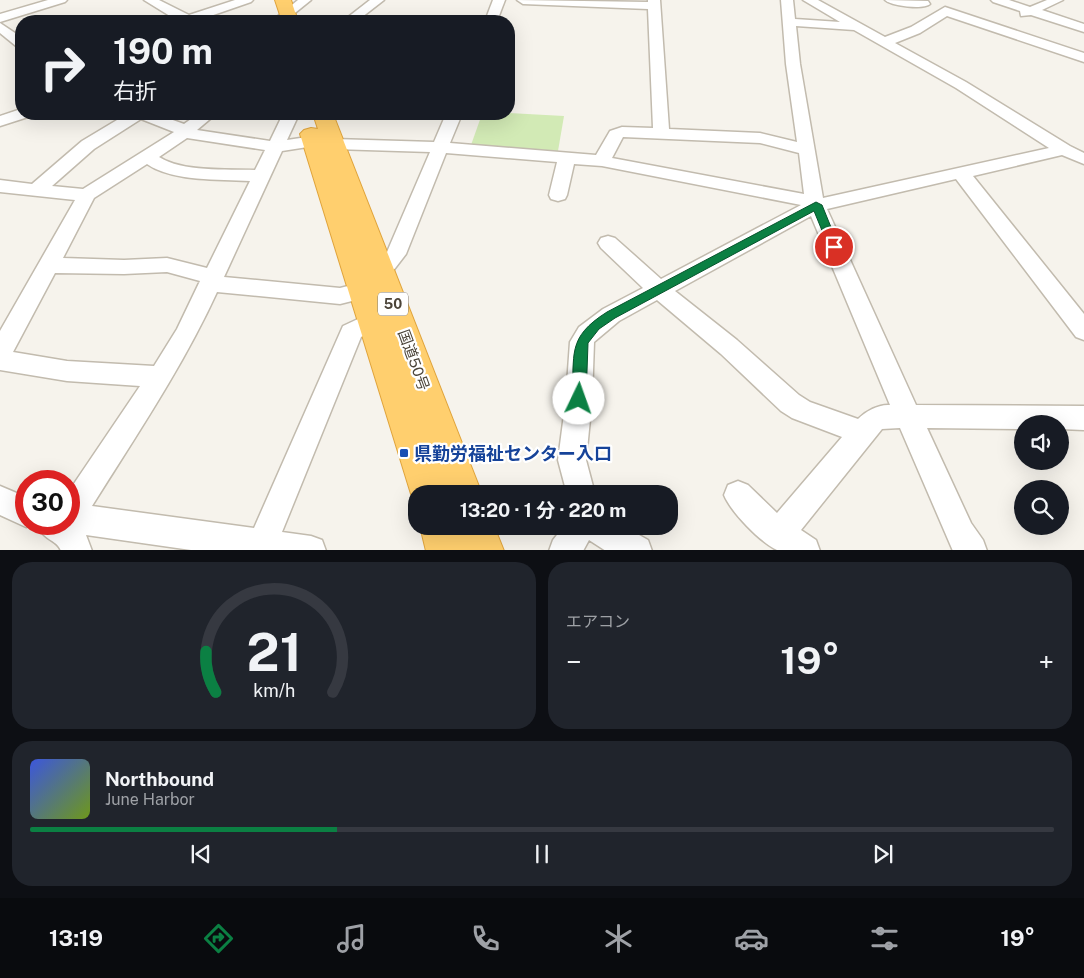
<!DOCTYPE html>
<html lang="ja">
<meta charset="utf-8">
<style>
:root{--surface:#171b24;--page:#20242c;--text:#f1f3f6;--muted:#9ea1a6;--line:#363941;--accent:#0b8043}
body{margin:0;font-family:"Public Sans","Noto Sans JP",sans-serif;background:var(--page);color:var(--text);height:100vh;display:flex;flex-direction:column;font-size:19px;white-space:nowrap}
*{box-sizing:border-box;margin:0}
p{font-size:16px;color:var(--muted)}
.icon{flex:none;width:28px;height:28px;fill:none;stroke:currentColor;stroke-width:2;stroke-linecap:round;stroke-linejoin:round}
.map{position:relative;height:550px;overflow:hidden}
.drawer{display:flex;flex-direction:column;gap:12px;padding:12px;background:#0d0f14;flex:1}
.drawer>*{flex:none}
.hud{position:absolute;left:15px;top:15px;width:500px;height:105px;border-radius:20px;box-shadow:0 5px 20px #0002;background:#171b24;color:var(--text);overflow:hidden}
.fabs{position:absolute;left:1014px;top:415px;display:grid;gap:10px}
.fabs a{display:grid;place-items:center;width:55px;height:55px;border-radius:50%;background:var(--surface);box-shadow:0 5px 20px #0002;font-size:25px}
.speed{position:absolute;left:15px;top:470px;display:flex;gap:10px;font-size:25px;font-weight:700;text-align:center}
.speed>*{display:grid;place-content:center;width:65px;height:65px;border-radius:50%;background:var(--surface);box-shadow:0 5px 20px #0002;line-height:1}
.speed .limit{border:8px solid #d22;background:#fff;color:#111}
.pin{position:absolute;display:grid;place-items:center;width:42px;height:42px;color:#fff;margin:-21px;border:2px solid #fff;border-radius:50%;box-shadow:0 1px 5px #0007}
.me{position:absolute;width:55px;margin:-28px;rotate:3deg;stroke-linejoin:round;filter:drop-shadow(0 0 4px #0008)}
.turn{display:flex;align-items:center;gap:18px;height:105px;padding:0 15px;font-size:22px}
.turn .icon{width:65px;height:65px;stroke-width:2.5}
.turn b{display:block;font-size:35px;line-height:42px}
.big{font-size:38px;font-weight:700;line-height:1.1}
.drawer .tile{flex:1;display:flex;flex-direction:column;justify-content:center;gap:8px;min-width:0;padding:0 18px;border-radius:20px;background:var(--page)}
.drawer .dial{align-items:center;gap:0}
.dial svg{height:130px;overflow:visible;fill:none;stroke:var(--line);stroke-width:7;stroke-linecap:round;text-anchor:middle}
.dial text{fill:var(--text);stroke:none}
.song{display:flex;align-items:center;gap:15px}
.cover{width:60px;height:60px;border-radius:8px;background:linear-gradient(135deg,hsl(230 70% 55%),hsl(80 70% 35%))}
.played{height:5px;border-radius:2px;background:linear-gradient(90deg,var(--accent) 30%,var(--line) 30%)}
.keys{display:flex;justify-content:space-around;direction:ltr}
.heat{display:flex;justify-content:space-between;align-items:center;font-size:28px;direction:ltr}
.drawer .tiles{flex:1;display:grid;gap:12px;grid-template-columns:1fr 1fr}
.tile:last-child{grid-column:span 2}
.trip{position:absolute;left:408px;top:485px;width:270px;height:50px;border-radius:20px;background:var(--surface);box-shadow:0 5px 20px #0002;font-weight:700;line-height:50px;text-align:center}
.dock{display:flex;height:80px;justify-content:space-around;align-items:center;background:#090b0e;color:var(--muted)}
.dock .icon{width:35px;height:35px}
.dock .on{color:var(--accent)}
.dock b{font-size:22px;color:var(--text)}
.map>svg:first-child{display:block}
.green{fill:#d2eab5}
.lines{fill:none;stroke-linecap:round;stroke-linejoin:round}
.minor-casing{stroke:#c2bbae;stroke-width:3}
.highway-casing{stroke:#e0a43c;stroke-width:2}
.minor{fill:#fff;fill-rule:evenodd}
.highway{fill:#ffcf6e;fill-rule:evenodd}
.route{fill:#0b8043;stroke:#07532c}
.transit-dot{fill:#1a4fb4;stroke:#fff;stroke-width:2}
.labels{text-anchor:middle;dominant-baseline:central;stroke-width:4.5;stroke-linejoin:round;paint-order:stroke}
.shield{fill:#fff;stroke:#817c74;stroke-width:1}
.shield-label{font-size:14px;font-weight:bold;fill:#4b4439}
.street-label{font-size:15px;fill:#4b4439;stroke:#fff}
.near-transit-label{font-size:18px;font-weight:bold;fill:#164399;stroke:#fff;text-anchor:start}
</style>
<div class="map">
<svg width="1084" height="551" viewBox="0 0 1084 551">
<rect width="100%" height="100%" fill="#f6f3ec"/>
<path class="green" d="M509 113 564 116 558 151 471 145 482 114Z"/>
<g class="lines">
<g class="minor-casing">
<g id="minor">
<path d="M48 0H67L65 2 0 22V14Z"/>
<path d="M144 0H159L189 15 235 0H253L251 2 196 21H178Z"/>
<path d="M298 0H311L285 21H272Z"/>
<path d="M370 0H384L357 21H343Z"/>
<path d="M493 0H505L497 21H485Z"/>
<path d="M517 0 648 2V0H660L669 129 760 133 797 142 786 64 781 0H793L795 19 840 22 803 0H818L885 37 911 27 945 7 1084 53V62L947 16 920 33 895 43 966 82 1070 146 1084 153V164L1062 155 973 176 1084 314V340L1076 337 956 179 827 209 916 405 1084 406V430L1060 429V424H1022V429L927 428 971 523 983 540 987 551H953L900 428 882 429 801 530 816 540 820 551C810 551 786 551 777 550 760 542 731 512 724 495L728 485 738 481 748 485 777 513 842 437 792 418 781 411 721 354 657 300 619 321 594 342 592 399 586 460 595 494H567L558 460 566 399 570 342 579 327 603 309 643 288 601 248 598 243 601 238 608 236 615 238 661 279 801 205 602 166 574 164 567 195 565 199 558 201 551 199 549 195 557 162 446 153 406 254 386 280 364 298 340 304 217 292C182 368 136 436 92 506L254 528 343 326 373 312 381 315 384 321 381 327 361 337 282 532 311 536 322 540 326 551H198L86 535 92 551H61C57 539 44 542 37 524H69V491L140 386 67 381 0 370V331L75 200 0 192V180L32 184 82 141 127 114H156L184 124 198 114H216L197 130 270 141 283 114H299L287 140 314 136 334 139 434 142 446 114H462L450 143 596 155 610 131 622 127 653 128 648 9 523 4ZM796 26 854 30 956 88 1049 148 823 198 800 64ZM141 119 174 132 83 189 52 186 94 149ZM623 137 760 143 799 153 804 194 612 158ZM187 138 265 150 255 170C227 169 182 172 159 157ZM314 146 334 149 430 152 387 252 371 269 356 282 348 286 340 288 224 277 282 151ZM147 164C173 182 219 179 250 181L207 268 167 258 124 260 63 258 94 198ZM811 216 890 405C879 404 866 411 858 419L810 402 799 395 737 340 675 291ZM167 272 200 281 177 329 154 366 67 361 13 352 55 273 124 274Z"/>
<path d="M885 0 928 1 930 4C924 10 891 6 885 0Z"/>
<path d="M991 0H1009L1030 7 1047 0H1063L1042 10 1084 24V32L1031 15 1021 16 1020 11 993 2Z"/>
<path d="M0 23 21 37V47L16 46 0 33Z"/>
<path d="M21 109V114H30L28 117 0 126V116Z"/>
<path d="M0 486 26 497V524H33L26 527 0 515Z"/>
<path d="M564 526H623L648 540 652 551H606L589 540 583 551H549L553 540Z"/>
</g>
</g>
<g class="highway-casing">
<g id="highway">
<path d="M275 0H291L298 21H282Z"/>
<path d="M313 114H333L482 494H416V507H415L300 134 304 130 311 128 318 129Z"/>
<path d="M420 526H494L504 551H426Z"/>
</g>
</g>
<use href="#minor" class="minor"/>
<use href="#highway" class="highway"/>
</g>
<path class="route" d="M816 202 822 205 839 247 838 250H830L814 211 615 318 599 329 588 343 586 399 584 403 579 405 574 403 572 399C575 354 566 338 607 312Z"/>
<rect class="transit-dot" x="399" y="448" width="10" height="10" rx="2.5"/>
<g class="labels">
<rect class="shield" x="378" y="292.5" width="30" height="23" rx="4"/>
<g class="shield-label">
<text x="393" y="304">50</text>
</g>
<g class="street-label">
<text transform="translate(414 360) rotate(70)">国道50号</text>
</g>
<g class="near-transit-label">
<text x="414" y="453">県勤労福祉センター入口</text>
</g>
</g>
</svg>
<div class="fabs">
<a><svg class="icon" aria-label="sound" viewBox="0 0 24 24"><path d="M4 9h4l5-4v14l-5-4H4zM17 9q2 3 0 6"/></svg></a>
<a><svg class="icon" aria-label="search" viewBox="0 0 24 24"><circle cx="10" cy="10" r="6"/><path d="M15 15l6 6"/></svg></a>
</div>
<div class="speed"><div class="limit">30</div></div>
<div class="pin" style="left:834px;top:247px;background:#d93025"><svg class="icon" aria-label="arrive" viewBox="0 0 24 24"><path d="M6 21V4h12l-3 4 3 4H6"/></svg></div>
<svg class="me" style="left:579px;top:399px" viewBox="-20 -20 40 40"><circle r="19" fill="#fff"/><path d="M0-13L10 11 0 6-10 11z" fill="#0b8043"/></svg>
<div class="trip">13:20 · 1 分 · 220 m</div>
<div class="hud">
<div class="turn"><svg class="icon" aria-label="right" viewBox="0 0 24 24"><path d="M7 20v-9h11M14 6l5 5-5 5"/></svg><div><b>190 m</b>右折</div></div>
</div>
</div>
<section class="drawer">
<div class="tiles">
<div class="tile dial"><svg viewBox="0 0 100 80">
<path d="M14 69A42 42 0 1 1 86 69"/>
<path d="M14 69A42 42 0 0 1 8 44" stroke="#0b8043"/>
<text x="50" y="56" font-size="32" font-weight="700">21</text>
<text x="50" y="72" font-size="11">km/h</text>
</svg></div>
<div class="tile"><p>エアコン</p>
<div class="heat"><a>−</a><b class="big">19°</b><a>+</a></div>
</div>
<div class="tile">
<div class="song"><i class="cover"></i><div><b>Northbound</b><p>June Harbor</p></div></div>
<div class="played"></div>
<div class="keys"><svg class="icon" aria-label="previous" viewBox="0 0 24 24"><path d="M18 5L8 12l10 7zM5 5v14"/></svg><svg class="icon" aria-label="pause" viewBox="0 0 24 24"><path d="M8 5v14M16 5v14"/></svg><svg class="icon" aria-label="next" viewBox="0 0 24 24"><path d="M6 5l10 7-10 7zM19 5v14"/></svg></div>
</div>
</div>
</section>
<nav class="dock">
<b>13:19</b>
<svg class="icon on" aria-label="directions" viewBox="0 0 24 24"><path d="M12 3l9 9-9 9-9-9zM9 14v-3h6M13 9l2 2-2 2"/></svg>
<svg class="icon" aria-label="music" viewBox="0 0 24 24"><path d="M9 18V5l10-2v13"/><circle cx="6" cy="18" r="3"/><circle cx="16" cy="16" r="3"/></svg>
<svg class="icon" aria-label="phone" viewBox="0 0 24 24"><path d="M5 4h4l2 5-3 2q2 4 5 5l2-3 5 2v4C11 20 4 13 5 4z"/></svg>
<svg class="icon" aria-label="climate" viewBox="0 0 24 24"><path d="M12 3v18M4 7l16 10M4 17L20 7"/></svg>
<svg class="icon" aria-label="car" viewBox="0 0 24 24"><path d="M5 17H2v-5l4-1 3-4h7l3 4 3 1v5h-3M9 17h6M6 11h13"/><circle cx="7" cy="17" r="2"/><circle cx="17" cy="17" r="2"/></svg>
<svg class="icon" aria-label="filters" viewBox="0 0 24 24"><path d="M4 7h16M4 17h16"/><circle cx="9" cy="7" r="2"/><circle cx="15" cy="17" r="2"/></svg>
<b>19°</b>
</nav>
